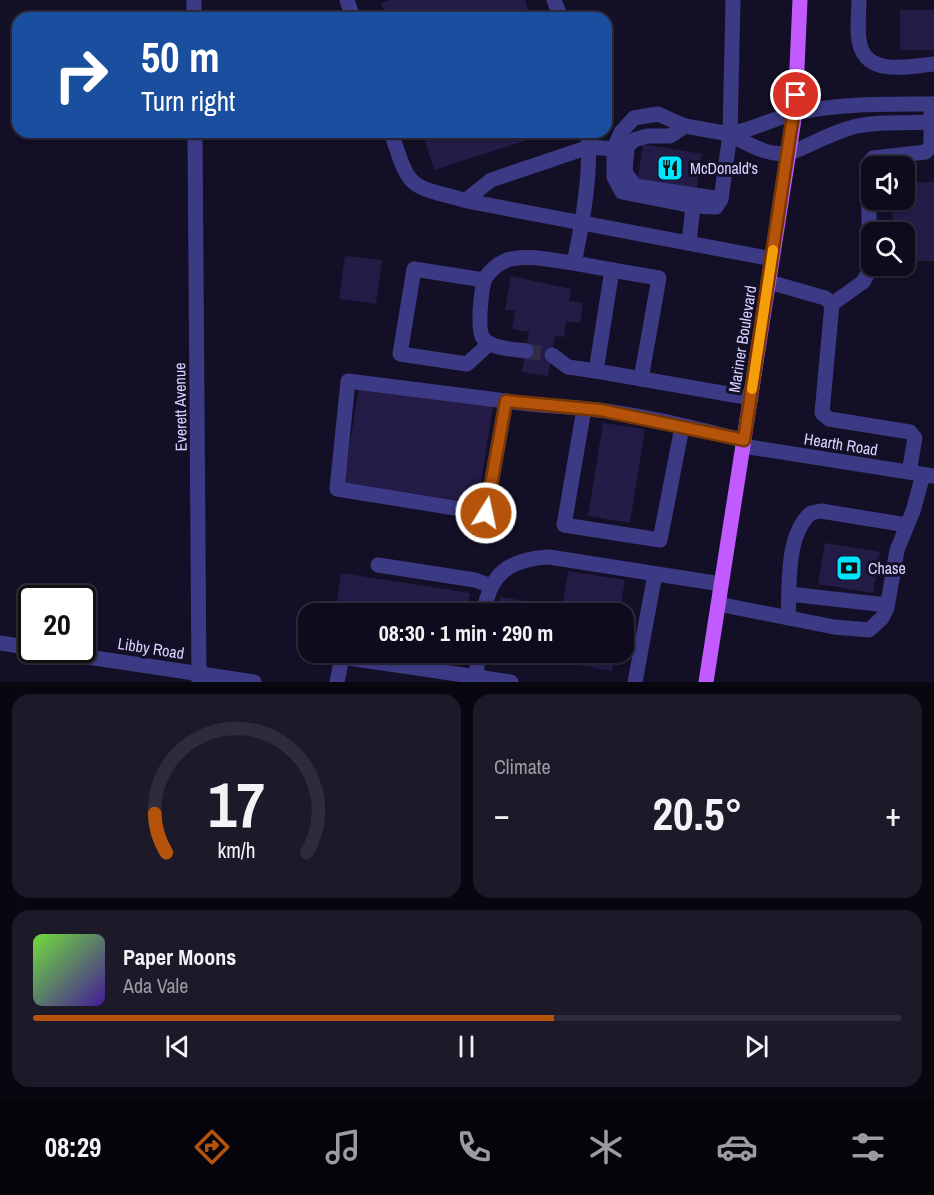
<!DOCTYPE html>
<meta charset="utf-8">
<style>
:root{--surface:#0e0b1c;--page:#1c1929;--text:#f1f3f6;--muted:#9b9ba3;--line:#2e2b3b;--accent:#b45309}
body{margin:0;font-family:"Archivo Narrow",sans-serif;background:var(--page);color:var(--text);height:100vh;display:flex;flex-direction:column;font-size:22px;white-space:nowrap}
*{box-sizing:border-box;margin:0}
p{font-size:20px;color:var(--muted)}
.icon{flex:none;width:33px;height:33px;fill:none;stroke:currentColor;stroke-width:2;stroke-linecap:round;stroke-linejoin:round}
.map{position:relative;height:682px;overflow:hidden}
.details{display:flex;flex-direction:column;gap:12px;padding:12px;background:#08060f;flex:1}
.details>*{flex:none}
.top-card{position:absolute;left:12px;top:12px;width:600px;height:126px;border-radius:18px;box-shadow:0 2px 4px #0004,0 0 0 2px var(--line);background:#1a4fa0;color:#fff;overflow:hidden}
.tools{position:absolute;left:861px;top:156px;display:grid;gap:12px}
.tools a{display:grid;place-items:center;width:54px;height:54px;border-radius:12px;background:var(--surface);box-shadow:0 2px 4px #0004,0 0 0 2px var(--line);font-size:30px}
.speed{position:absolute;left:18px;top:585px;display:flex;gap:12px;font-size:30px;font-weight:700;text-align:center}
.speed>*{display:grid;place-content:center;width:78px;height:78px;border-radius:50%;background:var(--surface);box-shadow:0 2px 4px #0004,0 0 0 2px var(--line);line-height:1}
.speed .limit{border:3px solid #111;border-radius:9px;background:#fff;color:#111}
.pin{position:absolute;display:grid;place-items:center;width:51px;height:51px;color:#fff;margin:-26px;border:3px solid #fff;border-radius:50%;box-shadow:0 2px 6px #0007}
.me{position:absolute;width:66px;margin:-33px;rotate:10deg;stroke-linejoin:round;filter:drop-shadow(0 0 4px #0008)}
.turn{display:flex;align-items:center;gap:21px;height:126px;padding:0 30px;font-size:27px}
.turn .icon{width:78px;height:78px;stroke-width:2.5}
.turn b{display:block;font-size:42px;line-height:51px}
.big{font-size:45px;font-weight:700;line-height:1.1}
.details .card{flex:1;display:flex;flex-direction:column;justify-content:center;gap:9px;min-width:0;padding:0 21px;border-radius:18px;background:var(--page)}
.details .dial{align-items:center;gap:0}
.dial svg{height:156px;overflow:visible;fill:none;stroke:var(--line);stroke-width:7;stroke-linecap:round;text-anchor:middle}
.dial text{fill:var(--text);stroke:none}
.song{display:flex;align-items:center;gap:18px}
.cover{width:72px;height:72px;border-radius:9px;background:linear-gradient(135deg,hsl(100 70% 55%),hsl(260 70% 35%))}
.played{height:6px;border-radius:3px;background:linear-gradient(90deg,var(--accent) 60%,var(--line) 60%)}
.keys{display:flex;justify-content:space-around;direction:ltr}
.heat{display:flex;justify-content:space-between;align-items:center;font-size:33px;direction:ltr}
.details .tiles{flex:1;display:grid;gap:12px;grid-template-columns:1fr 1fr}
.card:last-child{grid-column:span 2}
.trip{position:absolute;left:298px;top:603px;width:336px;height:60px;border-radius:18px;background:var(--surface);box-shadow:0 2px 4px #0004,0 0 0 2px var(--line);font-weight:700;line-height:60px;text-align:center}
.menu{display:flex;height:96px;justify-content:space-around;align-items:center;background:#06040b;color:var(--muted)}
.menu .icon{width:42px;height:42px}
.menu .selected{color:var(--accent)}
.menu b{font-size:27px;color:var(--text)}
.map>svg:first-child{display:block}
.building{fill:#241b47}
.lines{fill:none;stroke-linecap:round;stroke-linejoin:round}
.minor-tunnel{stroke:#312d47;stroke-width:15;stroke-dasharray:15 8;stroke-linecap:butt}
.minor{stroke:#3d3a85;stroke-width:15}
.major{stroke:#c25bff;stroke-width:15}
.route-casing{stroke:#753606;stroke-width:15}
.route{stroke:#b45309;stroke-width:10}
.slow{stroke:#f59e0b;stroke-width:10}
.labels{text-anchor:middle;dominant-baseline:central;stroke-width:6;stroke-linejoin:round;paint-order:stroke}
.poi-label{font-size:16px;fill:#d9d4ff;stroke:#130f26;text-anchor:start}
.street-label{font-size:16px;fill:#d9d4ff;stroke:#130f26}
</style>
<div class="map">
<svg width="934" height="682" viewBox="0 0 934 682">
<rect width="100%" height="100%" fill="#130f26"/>
<g class="building">
<path d="M390 0H525L529 12 540 9 543 18H386L381 3Z"/>
<rect x="900" y="10" width="34" height="40"/>
<path d="M422 132H552L434 170Z"/>
<path d="M643 144 702 154 696 193 637 183Z"/>
<path d="M934 182V261H904V232H893L892 200H904V183Z"/>
<path d="M345 256 382 260 376 304 339 299Z"/>
<path d="M511 276 571 289 569 301 583 303 580 323 566 321 564 337 555 336 548 376 522 372 529 332 512 329 515 311 505 310Z"/>
<path d="M359 385 493 406 478 503 344 483Z"/>
<path d="M603 423 645 429 630 523 588 516Z"/>
<path d="M825 543 880 552 873 593 818 584Z"/>
<path d="M568 571 625 580 619 614H498L500 597 562 607Z"/>
<path d="M341 573 470 593 466 614H335Z"/>
<path d="M507 652H615L612 671Z"/>
</g>
<g class="lines">
<path class="minor-tunnel" d="M526 351 552 355"/>
<g class="minor">
<path d="M194 0V18"/>
<path d="M347 0 353 18"/>
<path d="M554 0 561 18"/>
<path d="M859 0C859 14 856 35 861 48 871 76 911 66 934 64"/>
<path d="M934 104C888 104 842 103 796 113 774 118 755 129 730 134 793 172 791 146 850 128 871 121 911 123 934 122"/>
<path d="M685 126 670 136H647L634 140 627 147 625 172 635 186 721 199"/>
<path d="M195 132 199 682"/>
<path d="M391 132C411 193 408 184 467 201L772 259"/>
<path d="M588 132C591 176 583 220 574 263L612 270 596 371 751 398"/>
<path d="M730 134 685 126 658 114 634 118 621 132 614 149V177L622 192 693 206 716 207 721 199 730 134 733 0"/>
<path d="M466 200 491 180 589 147 614 149"/>
<path d="M689 243 693 206"/>
<path d="M612 270 659 278 641 379"/>
<path d="M484 280 414 269 400 354 467 364 489 344"/>
<path d="M769 282 825 298 832 304 822 413 829 419 910 432 915 438 909 472"/>
<path d="M832 304 863 282 870 270 868 164 873 158 926 152 931 145V114"/>
<path d="M526 351C513 349 491 349 483 338 477 330 481 289 485 279 488 272 498 264 505 261 524 253 554 261 574 263"/>
<path d="M552 355 568 367 596 371"/>
<path d="M506 401 486 513 337 489 348 381 506 401C537 406 568 406 598 410 647 416 696 429 744 440"/>
<path d="M584 409 564 525 660 540 682 427"/>
<path d="M743 446 934 476"/>
<path d="M378 565 475 580 491 586"/>
<path d="M789 594 887 605"/>
<path d="M718 604 834 627 869 630 882 618 887 608 897 550 913 511 923 475"/>
<path d="M484 614C489 573 510 559 549 557L721 584"/>
<path d="M788 618C790 586 785 536 811 513L821 511 907 525"/>
<path d="M0 643 32 648"/>
<path d="M41 650 254 682"/>
<path d="M337 682 342 657 511 682"/>
<path d="M475 682 479 652"/>
<path d="M635 682 655 574"/>
</g>
<path class="major" d="M706 682 795 113 800 0"/>
</g>
<g class="lines">
<g class="route-casing">
<path id="route" d="M486 513 506 401 600 410 744 440 796 95"/>
</g>
<use href="#route" class="route"/>
<path class="slow" d="M752 389 773 250"/>
</g>
<defs>
<g id="restaurant-square" transform="scale(1.35)"><rect x="-9" y="-9" width="18" height="18" rx="4" fill="#00e5ff" stroke="#130f26"/><path d="M-5-6h1v4h1v-4h1v4h1v-4h1v5L-1.5 .5V6h-2V.5L-5-1ZM5-6V6H3V1.5H1.5Q1.5-4 5-6Z" fill="#111"/></g>
<g id="bank-square" transform="scale(1.35)"><rect x="-9" y="-9" width="18" height="18" rx="4" fill="#00e5ff" stroke="#130f26"/><path d="M-6-4H6V4H-6ZM0-2.3a2.3 2.3 0 1 0 0 4.6a2.3 2.3 0 1 0 0-4.6Z" fill="#111"/></g>
</defs>
<g fill-rule="evenodd">
<use href="#restaurant-square" x="670" y="168"/>
<use href="#bank-square" x="849" y="568"/>
</g>
<g class="labels">
<g class="poi-label">
<text x="690" y="168">McDonald's</text>
<text x="868" y="568">Chase</text>
</g>
<g class="street-label">
<text transform="translate(742 339) rotate(-81)">Mariner Boulevard</text>
<text transform="translate(180 407) rotate(-91)">Everett Avenue</text>
<text transform="translate(841 444) rotate(9)">Hearth Road</text>
<text transform="translate(151 648) rotate(9)">Libby Road</text>
</g>
</g>
</svg>
<div class="tools">
<a><svg class="icon" aria-label="sound" viewBox="0 0 24 24"><path d="M4 9h4l5-4v14l-5-4H4zM17 9q2 3 0 6"/></svg></a>
<a><svg class="icon" aria-label="search" viewBox="0 0 24 24"><circle cx="10" cy="10" r="6"/><path d="M15 15l6 6"/></svg></a>
</div>
<div class="speed"><div class="limit">20</div></div>
<div class="pin" style="left:796px;top:95px;background:#d93025"><svg class="icon" aria-label="arrive" viewBox="0 0 24 24"><path d="M6 21V4h12l-3 4 3 4H6"/></svg></div>
<svg class="me" style="left:486px;top:513px" viewBox="-20 -20 40 40"><circle r="17" fill="#b45309" stroke="#fff" stroke-width="3"/><path d="M0-11L8 9 0 5-8 9z" fill="#fff"/></svg>
<div class="trip">08:30 · 1 min · 290 m</div>
<div class="top-card">
<div class="turn"><svg class="icon" aria-label="right" viewBox="0 0 24 24"><path d="M7 20v-9h11M14 6l5 5-5 5"/></svg><div><b>50 m</b>Turn right</div></div>
</div>
</div>
<section class="details">
<div class="tiles">
<div class="card dial"><svg viewBox="0 0 100 80">
<path d="M14 69A42 42 0 1 1 86 69"/>
<path d="M14 69A42 42 0 0 1 8 49" stroke="#b45309"/>
<text x="50" y="56" font-size="32" font-weight="700">17</text>
<text x="50" y="72" font-size="11">km/h</text>
</svg></div>
<div class="card"><p>Climate</p>
<div class="heat"><a>−</a><b class="big">20.5°</b><a>+</a></div>
</div>
<div class="card">
<div class="song"><i class="cover"></i><div><b>Paper Moons</b><p>Ada Vale</p></div></div>
<div class="played"></div>
<div class="keys"><svg class="icon" aria-label="previous" viewBox="0 0 24 24"><path d="M18 5L8 12l10 7zM5 5v14"/></svg><svg class="icon" aria-label="pause" viewBox="0 0 24 24"><path d="M8 5v14M16 5v14"/></svg><svg class="icon" aria-label="next" viewBox="0 0 24 24"><path d="M6 5l10 7-10 7zM19 5v14"/></svg></div>
</div>
</div>
</section>
<nav class="menu">
<b>08:29</b>
<svg class="icon selected" aria-label="directions" viewBox="0 0 24 24"><path d="M12 3l9 9-9 9-9-9zM9 14v-3h6M13 9l2 2-2 2"/></svg>
<svg class="icon" aria-label="music" viewBox="0 0 24 24"><path d="M9 18V5l10-2v13"/><circle cx="6" cy="18" r="3"/><circle cx="16" cy="16" r="3"/></svg>
<svg class="icon" aria-label="phone" viewBox="0 0 24 24"><path d="M5 4h4l2 5-3 2q2 4 5 5l2-3 5 2v4C11 20 4 13 5 4z"/></svg>
<svg class="icon" aria-label="climate" viewBox="0 0 24 24"><path d="M12 3v18M4 7l16 10M4 17L20 7"/></svg>
<svg class="icon" aria-label="car" viewBox="0 0 24 24"><path d="M5 17H2v-5l4-1 3-4h7l3 4 3 1v5h-3M9 17h6M6 11h13"/><circle cx="7" cy="17" r="2"/><circle cx="17" cy="17" r="2"/></svg>
<svg class="icon" aria-label="filters" viewBox="0 0 24 24"><path d="M4 7h16M4 17h16"/><circle cx="9" cy="7" r="2"/><circle cx="15" cy="17" r="2"/></svg>
</nav>
